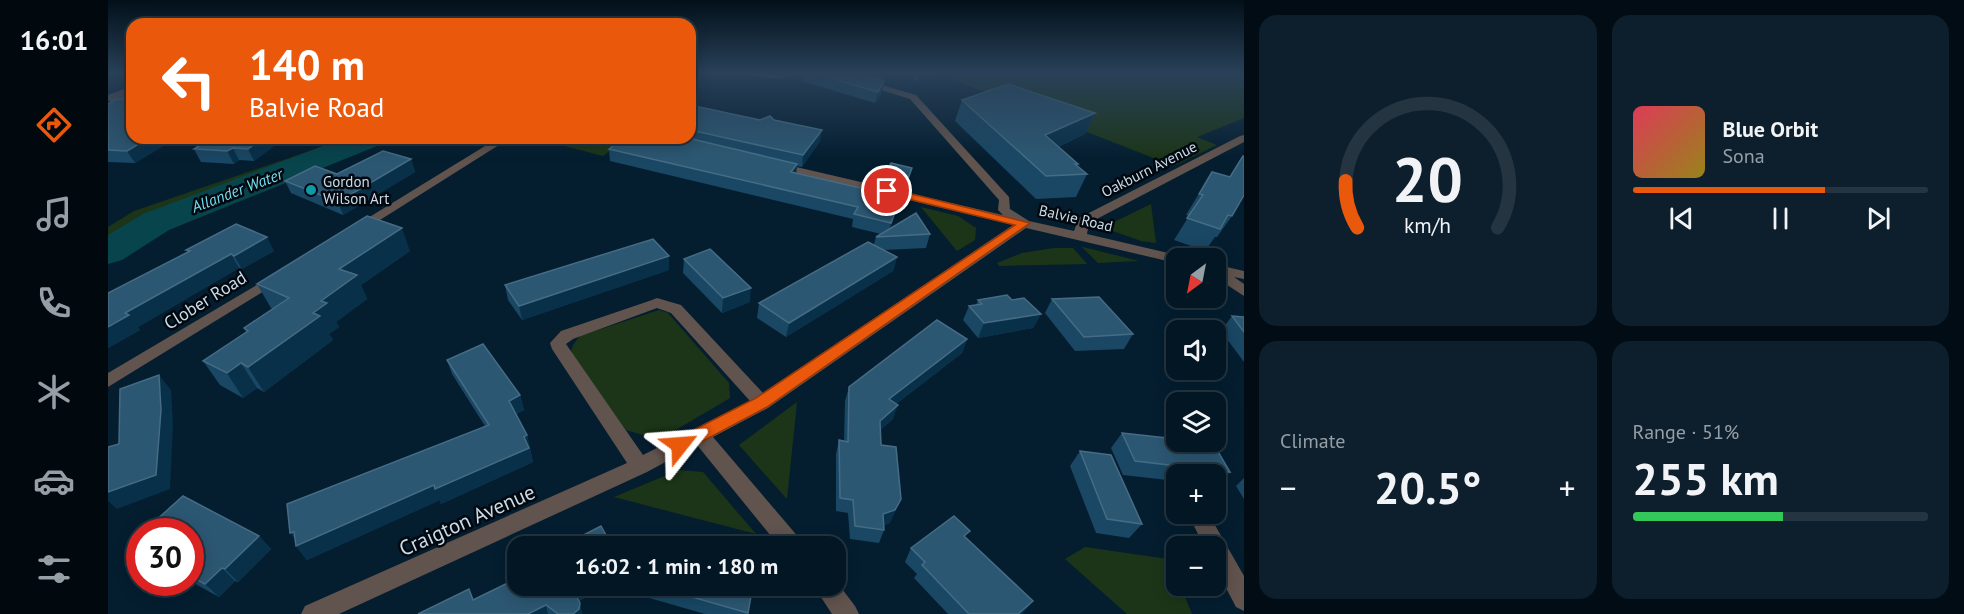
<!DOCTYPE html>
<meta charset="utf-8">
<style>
:root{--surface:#031624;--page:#0d1f2c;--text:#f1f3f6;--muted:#979fa6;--line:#243541;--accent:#ea580c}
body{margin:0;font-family:"PT Sans",sans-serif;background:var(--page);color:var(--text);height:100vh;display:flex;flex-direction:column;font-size:22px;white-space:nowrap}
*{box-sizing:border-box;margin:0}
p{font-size:20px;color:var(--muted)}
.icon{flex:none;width:33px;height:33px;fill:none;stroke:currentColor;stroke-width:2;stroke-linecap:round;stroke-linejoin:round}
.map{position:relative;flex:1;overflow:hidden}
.sheet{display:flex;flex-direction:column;gap:15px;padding:15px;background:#020c14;width:720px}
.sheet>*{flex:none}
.banner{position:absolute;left:18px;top:18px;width:570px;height:126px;border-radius:18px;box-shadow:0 3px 15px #0003,0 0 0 2px var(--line);background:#ea580c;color:#fff;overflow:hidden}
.needle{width:39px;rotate:212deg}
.tools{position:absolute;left:1058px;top:248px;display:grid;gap:12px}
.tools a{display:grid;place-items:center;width:60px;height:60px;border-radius:12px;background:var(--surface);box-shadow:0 3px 15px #0003,0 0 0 2px var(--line);font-size:30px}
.speed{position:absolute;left:18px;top:518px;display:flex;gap:12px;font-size:30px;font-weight:700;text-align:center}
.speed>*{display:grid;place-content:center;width:78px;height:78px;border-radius:50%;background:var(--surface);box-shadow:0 3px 15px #0003,0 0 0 2px var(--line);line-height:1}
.speed .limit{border:9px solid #d22;background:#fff;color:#111}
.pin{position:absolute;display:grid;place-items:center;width:51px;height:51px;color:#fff;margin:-26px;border:3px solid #fff;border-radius:50%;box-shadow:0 2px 6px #0007}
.me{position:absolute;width:66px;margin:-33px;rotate:62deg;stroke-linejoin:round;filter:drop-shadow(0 0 4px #0008)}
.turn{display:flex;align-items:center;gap:21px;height:126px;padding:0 24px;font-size:27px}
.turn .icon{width:78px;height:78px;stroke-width:2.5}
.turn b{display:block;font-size:42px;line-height:51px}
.big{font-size:45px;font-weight:600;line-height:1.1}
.sheet .card{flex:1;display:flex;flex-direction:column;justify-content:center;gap:9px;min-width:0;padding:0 21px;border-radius:18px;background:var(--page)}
.sheet .dial{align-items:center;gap:0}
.dial svg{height:156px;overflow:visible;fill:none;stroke:var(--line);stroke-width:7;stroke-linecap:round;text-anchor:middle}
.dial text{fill:var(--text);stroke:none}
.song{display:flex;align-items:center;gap:18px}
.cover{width:72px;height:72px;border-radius:9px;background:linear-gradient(135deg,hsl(350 70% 55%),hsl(50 70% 35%))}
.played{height:6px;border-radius:3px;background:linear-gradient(90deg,var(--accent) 65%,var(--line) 65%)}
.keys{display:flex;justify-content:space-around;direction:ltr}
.heat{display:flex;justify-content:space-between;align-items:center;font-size:33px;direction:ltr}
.charge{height:9px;border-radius:4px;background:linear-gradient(90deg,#34c759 51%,var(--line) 0)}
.sheet .tiles{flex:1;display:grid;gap:15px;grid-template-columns:repeat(2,1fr)}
.trip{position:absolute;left:399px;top:536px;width:339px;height:60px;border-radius:18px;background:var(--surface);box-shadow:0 3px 15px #0003,0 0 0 2px var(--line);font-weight:600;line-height:60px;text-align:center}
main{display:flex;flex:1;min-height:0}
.tabs{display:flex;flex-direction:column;width:108px;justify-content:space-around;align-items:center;background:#01090e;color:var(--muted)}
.tabs .icon{width:42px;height:42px}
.tabs .selected{color:var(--accent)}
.tabs b{font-size:27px;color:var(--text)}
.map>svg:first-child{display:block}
.green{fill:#1c3518}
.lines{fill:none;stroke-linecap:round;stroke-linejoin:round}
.river{fill:#07444b;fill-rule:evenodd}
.minor{fill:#61534d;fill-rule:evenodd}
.wall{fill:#194764}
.shaded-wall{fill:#083049}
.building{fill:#2c5772;stroke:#456c84;stroke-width:1.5}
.route{fill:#ea580c;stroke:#983908;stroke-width:1.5}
.culture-dot{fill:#0f9aa8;stroke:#01080f;stroke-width:2}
.labels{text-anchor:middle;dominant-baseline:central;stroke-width:5;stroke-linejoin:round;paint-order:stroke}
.far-street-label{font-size:15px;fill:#ccdbe7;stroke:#01080f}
.far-poi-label{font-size:15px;fill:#ccdbe7;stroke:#01080f;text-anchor:start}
.far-water-label{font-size:16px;font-style:italic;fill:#73dfee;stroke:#01080f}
.street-label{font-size:18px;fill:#ccdbe7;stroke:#01080f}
.near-street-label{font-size:21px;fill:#ccdbe7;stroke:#01080f}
</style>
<main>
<nav class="tabs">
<b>16:01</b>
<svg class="icon selected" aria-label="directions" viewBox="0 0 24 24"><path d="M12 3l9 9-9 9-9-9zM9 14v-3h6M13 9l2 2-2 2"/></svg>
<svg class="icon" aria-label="music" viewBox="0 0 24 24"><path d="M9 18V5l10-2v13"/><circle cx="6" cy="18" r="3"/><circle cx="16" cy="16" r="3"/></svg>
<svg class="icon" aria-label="phone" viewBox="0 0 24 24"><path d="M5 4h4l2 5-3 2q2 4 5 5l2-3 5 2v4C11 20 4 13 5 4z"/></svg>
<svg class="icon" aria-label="climate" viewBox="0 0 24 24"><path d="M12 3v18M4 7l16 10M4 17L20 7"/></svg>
<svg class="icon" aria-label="car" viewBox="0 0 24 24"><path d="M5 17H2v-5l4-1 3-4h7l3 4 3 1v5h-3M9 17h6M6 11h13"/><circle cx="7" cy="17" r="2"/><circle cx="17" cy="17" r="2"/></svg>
<svg class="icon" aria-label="filters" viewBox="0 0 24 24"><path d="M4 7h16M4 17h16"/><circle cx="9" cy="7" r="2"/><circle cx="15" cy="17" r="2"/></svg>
</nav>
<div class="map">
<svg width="1136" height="614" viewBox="0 0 1136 614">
<rect width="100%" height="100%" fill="#041e30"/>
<g class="green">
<path d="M825 72H1136V118L1089 137 1109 145 1066 166Z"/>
<path d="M229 138H246L71 209 0 246V227L26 211 219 145Z"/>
<path d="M426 138H513L517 139 495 156Z"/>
<path d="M1043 204 1048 243 1033 241 1005 231 1004 223Z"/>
<path d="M813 207 850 216 868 228 867 240 849 251Z"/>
<path d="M974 247H975L1031 261 990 263Z"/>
<path d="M946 248H965L979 264 891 266 889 263 914 253Z"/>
<path d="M551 310 560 313 621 383 622 398 551 440 518 430 462 355 465 345 472 336Z"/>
<path d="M689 402 679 499 631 445Z"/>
<path d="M571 470 595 472 648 534 506 497Z"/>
<path d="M977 547 1060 559 1068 577V585H1072L1084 614H1019L957 559Z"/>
</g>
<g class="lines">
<path class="river" d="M236 138H278L274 144 61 230 14 260 0 264V235L35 214Z"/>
<g class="minor">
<path d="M635 72H695L670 79 639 75Z"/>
<path d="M716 72H729L808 95 901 197 902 209 921 221 966 231 971 218 1132 136 1136 135V142L981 223 979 234 1073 256 1074 258H1068V263L918 228 660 408 605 437 692 539 695 546H671L589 445 539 472 231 614H193L197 606 519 463 444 349 442 343 453 331 544 300 549 298 573 305 655 393 905 225 667 168 665 166 671 163 895 215 890 210 891 200 802 99ZM549 308 563 313 642 401 535 455 458 344 465 339Z"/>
<path d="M24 86V92L15 96H24V102L0 101V95Z"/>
<path d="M390 138H402L253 232 248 233 242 229Z"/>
<path d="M1110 265 1136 271V279L1126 277 1136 284V296L1107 277V266Z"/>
<path d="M169 273 174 274 176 277 174 280 0 387V373Z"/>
<path d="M1082 513H1100L1136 576V611L1128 607 1107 567V546H1096L1081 516Z"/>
<path d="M728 581 747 606 751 614H724L705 585H728Z"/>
</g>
</g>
<g class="wall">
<path d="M696 72H778L774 93 767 103 694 81Z"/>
<path d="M799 72H824L809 82Z"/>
<path d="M19 100 24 138H68L27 163 0 162V104Z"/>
<path d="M854 100 987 113 977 134 950 147 970 164 969 166 979 174 968 197 928 199 847 121Z"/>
<path d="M582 105 652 120 712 141 694 167 689 166 688 173 765 191 773 183 774 179 802 175 796 191 795 190 782 229 822 234 818 248 776 250 789 257 785 271 678 337 649 318 651 303 766 244 768 237 773 234 744 227 745 219 502 161 501 149 582 138Z"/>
<path d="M103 138H202L198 141 174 140 146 161 131 160 126 164 93 162 86 149Z"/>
<path d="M303 159 307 172 235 215 183 193 177 181 229 174Z"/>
<path d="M1104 172 1124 216 1109 237H1107L1097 251 1066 240 1081 216 1078 215Z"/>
<path d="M78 250 166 251 134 269 131 268 30 327 32 330 0 348V293L80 252Z"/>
<path d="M302 251 253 285 259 299 228 322 231 327 221 334 225 340 156 392 149 388 135 398 112 385 95 361 138 332 136 328 165 309 163 308 149 284Z"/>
<path d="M576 259 642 302 614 313 575 273Z"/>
<path d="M561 270 414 320 400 300 397 285Z"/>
<path d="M944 299 1025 334 1016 349 967 351 937 313Z"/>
<path d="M870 300H904L933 314 925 328 870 338 855 320 861 306 868 305Z"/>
<path d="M1124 316 1136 317V362L1113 331Z"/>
<path d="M859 339 854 353 788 404 785 419 772 430 782 523 776 525V530L771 543 742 539 740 513 728 511V454L731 440 736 441 737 401 741 387Z"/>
<path d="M339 360 412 395 416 410 408 414 419 435 425 462 333 504 332 500 199 560 188 546 377 426 344 374Z"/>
<path d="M1014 433 1122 472 1108 486H1107V474H1068V481L1015 475 1003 448Z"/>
<path d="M972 451 1034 524 1021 538 988 533 962 466Z"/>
<path d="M1136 478V499L1128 486Z"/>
<path d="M82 531 151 536 163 549 130 582 127 581 111 597 82 581Z"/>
<path d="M858 538 925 601 914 614H840L806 578 809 574 797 562 803 548Z"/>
<path d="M500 585 471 601 474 614H310L366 599Z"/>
<path d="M530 585H645L640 614H597L531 595Z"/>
</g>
<g class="shaded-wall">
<path d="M812 72H824L809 82Z"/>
<path d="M776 82 774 93 767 103 770 92Z"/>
<path d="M987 113 977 134 928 157 937 135Z"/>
<path d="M714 130 712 141 694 167 695 155Z"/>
<path d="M41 138H68L27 163 19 151Z"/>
<path d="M154 138H173L174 140 146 161 140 149Z"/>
<path d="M125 148 131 160 126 164 119 151Z"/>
<path d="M303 159 307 172 235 215 230 202Z"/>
<path d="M689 164 688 176 683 172Z"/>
<path d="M796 188 792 201 779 236 783 223Z"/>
<path d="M294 228 302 251 253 285 259 299 228 322 231 327 221 334 225 340 156 392 140 367 205 313 231 269Z"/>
<path d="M159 237 166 251 134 269 126 256Z"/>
<path d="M123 254 131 268 30 327 32 330 0 348V327L17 313Z"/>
<path d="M561 256V270L414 320 411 306Z"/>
<path d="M789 257 785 271 678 337 681 323Z"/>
<path d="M643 288 642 302 614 313 615 298Z"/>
<path d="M933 314 925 328 870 338 876 323Z"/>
<path d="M859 339 854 353 776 413 781 399Z"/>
<path d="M133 363 149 388 135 398 119 373Z"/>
<path d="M51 375 63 390 65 424 62 489 9 509 0 501V492Z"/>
<path d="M412 395 416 410 405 415 401 401Z"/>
<path d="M790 405 785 419 767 435 772 421Z"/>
<path d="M419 435 425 462 333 504 332 500 199 560 188 546 191 545 182 533Z"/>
<path d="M793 499 782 523 769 527 775 514Z"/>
<path d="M151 536 163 549 130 582 117 569Z"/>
<path d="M114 568 127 581 111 597 97 584Z"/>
<path d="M474 585H500L468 602 465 590Z"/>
<path d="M925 601 914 614H910Z"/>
<path d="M472 603 474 614H465Z"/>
<path d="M438 605 440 614H420Z"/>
</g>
<g class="building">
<path d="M702 72H744L776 82 770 92Z"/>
<path d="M900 84 987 113 937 135 970 164H967L979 174 938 176 854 100Z"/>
<path d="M24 97V138H41L19 151 0 150V104L8 99 19 100Z"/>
<path d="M582 105 652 120 662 116 666 120 714 130 695 155 582 130Z"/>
<path d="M103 138H154L140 149 125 148 119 151 86 149Z"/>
<path d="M515 138H580L689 164 683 172 765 191 770 182 796 188 783 223 746 214 750 207 501 149Z"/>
<path d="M275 151 303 159 230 202 177 181 207 166 229 174Z"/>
<path d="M1135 156 1136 157V195L1124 216 1120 215 1112 229 1079 218 1095 195 1091 194 1104 172 1122 177Z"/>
<path d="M783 163 804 168 798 184 774 179Z"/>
<path d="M808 213 822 234 768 237Z"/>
<path d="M259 216 294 228 231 269 249 275 213 301 219 303 205 313 212 316 140 367 133 363 119 373 95 361 140 331 136 328 181 298 149 284Z"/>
<path d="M128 224 159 237 126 256 123 254 17 313 21 315 0 327V293L82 251 78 250Z"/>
<path d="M545 239 561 256 411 306 397 285Z"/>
<path d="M760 242 789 257 681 323 651 303Z"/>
<path d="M602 249 643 288 615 298 576 259Z"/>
<path d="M899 295 904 300 916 298 933 314 876 323 861 306 874 304 870 300Z"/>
<path d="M991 297 1025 334 976 337 944 299Z"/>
<path d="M1124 316 1136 317V332Z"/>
<path d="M829 320 859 339 781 399 790 405 772 421 773 445 788 447 793 499 787 510 775 514 776 530 747 526 745 500 732 498 731 440 740 442 741 387Z"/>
<path d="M375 344 412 395 401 401 419 435 416 437 421 448 327 489 326 485 188 546 186 532 182 533 179 504 381 425 339 360Z"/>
<path d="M51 375 53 410 48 475 0 492V447L11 444 12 389Z"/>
<path d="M1014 433 1068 439V441H1082L1105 443 1122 472 1027 461Z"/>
<path d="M972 451 1003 455 1034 524 999 519Z"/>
<path d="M75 496 151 536 117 569 114 568 97 584 82 576V531H36Z"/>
<path d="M846 516 862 531 856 536 925 601 910 614H861L814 565 817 562 803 548Z"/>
<path d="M493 526 504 546H454Z"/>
<path d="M32 535V546L24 542Z"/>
<path d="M566 543 576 546H565Z"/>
<path d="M410 578V585H474L465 590 472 603 471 609 465 614H450L438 605 420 614H310L361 589 365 600Z"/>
<path d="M542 585H645L640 613Z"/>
</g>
<linearGradient id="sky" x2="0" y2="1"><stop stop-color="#02101a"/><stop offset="0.46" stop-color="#294159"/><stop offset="1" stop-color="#294159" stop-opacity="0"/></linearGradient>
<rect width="1136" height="158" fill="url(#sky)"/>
<path class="route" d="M779 188 922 223 659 407 578 450H566L563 445 566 440 648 398 907 225 775 193V189Z"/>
<circle class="culture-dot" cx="203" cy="190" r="6"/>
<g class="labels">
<g class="far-street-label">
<text transform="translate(1041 169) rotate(-27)">Oakburn Avenue</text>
<text transform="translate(968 218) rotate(13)">Balvie Road</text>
</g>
<g class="far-poi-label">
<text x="215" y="181">Gordon<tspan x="215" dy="17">Wilson Art</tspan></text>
</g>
<g class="far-water-label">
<text transform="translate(129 190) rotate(-21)">Allander Water</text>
</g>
<g class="street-label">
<text transform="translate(97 300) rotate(-32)">Clober Road</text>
</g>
<g class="near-street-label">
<text transform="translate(359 520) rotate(-24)">Craigton Avenue</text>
</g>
</g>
</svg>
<div class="tools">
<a><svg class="needle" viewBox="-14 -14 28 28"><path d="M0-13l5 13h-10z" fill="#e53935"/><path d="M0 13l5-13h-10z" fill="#979fa6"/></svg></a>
<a><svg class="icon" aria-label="sound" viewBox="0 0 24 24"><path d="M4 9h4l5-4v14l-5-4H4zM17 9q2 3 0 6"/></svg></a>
<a><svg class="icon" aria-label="layers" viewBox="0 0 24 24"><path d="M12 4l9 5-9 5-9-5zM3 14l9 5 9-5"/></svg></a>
<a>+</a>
<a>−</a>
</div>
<div class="speed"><div class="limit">30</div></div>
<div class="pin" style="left:779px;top:191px;background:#d93025"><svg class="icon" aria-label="arrive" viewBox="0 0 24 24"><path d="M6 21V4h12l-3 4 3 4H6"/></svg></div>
<svg class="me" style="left:572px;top:445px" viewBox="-20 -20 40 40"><path d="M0-17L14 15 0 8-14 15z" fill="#ea580c" stroke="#fff" stroke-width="4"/></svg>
<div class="trip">16:02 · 1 min · 180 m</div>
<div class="banner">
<div class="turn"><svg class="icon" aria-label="left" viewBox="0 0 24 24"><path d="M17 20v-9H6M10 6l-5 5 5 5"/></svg><div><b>140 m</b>Balvie Road</div></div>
</div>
</div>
<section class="sheet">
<div class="tiles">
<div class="card dial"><svg viewBox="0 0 100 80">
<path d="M14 69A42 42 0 1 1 86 69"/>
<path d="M14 69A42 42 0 0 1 8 45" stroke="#ea580c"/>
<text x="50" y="56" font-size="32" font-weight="700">20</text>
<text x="50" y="72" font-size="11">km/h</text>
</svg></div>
<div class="card">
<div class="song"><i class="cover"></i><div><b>Blue Orbit</b><p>Sona</p></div></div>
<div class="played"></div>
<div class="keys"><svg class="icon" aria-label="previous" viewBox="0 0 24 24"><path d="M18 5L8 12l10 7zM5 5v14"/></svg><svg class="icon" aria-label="pause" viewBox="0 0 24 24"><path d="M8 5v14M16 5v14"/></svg><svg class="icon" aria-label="next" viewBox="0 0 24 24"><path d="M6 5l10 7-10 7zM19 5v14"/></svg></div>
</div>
<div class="card"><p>Climate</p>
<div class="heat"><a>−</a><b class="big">20.5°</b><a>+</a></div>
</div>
<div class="card"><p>Range · 51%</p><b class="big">255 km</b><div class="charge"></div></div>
</div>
</section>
</main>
